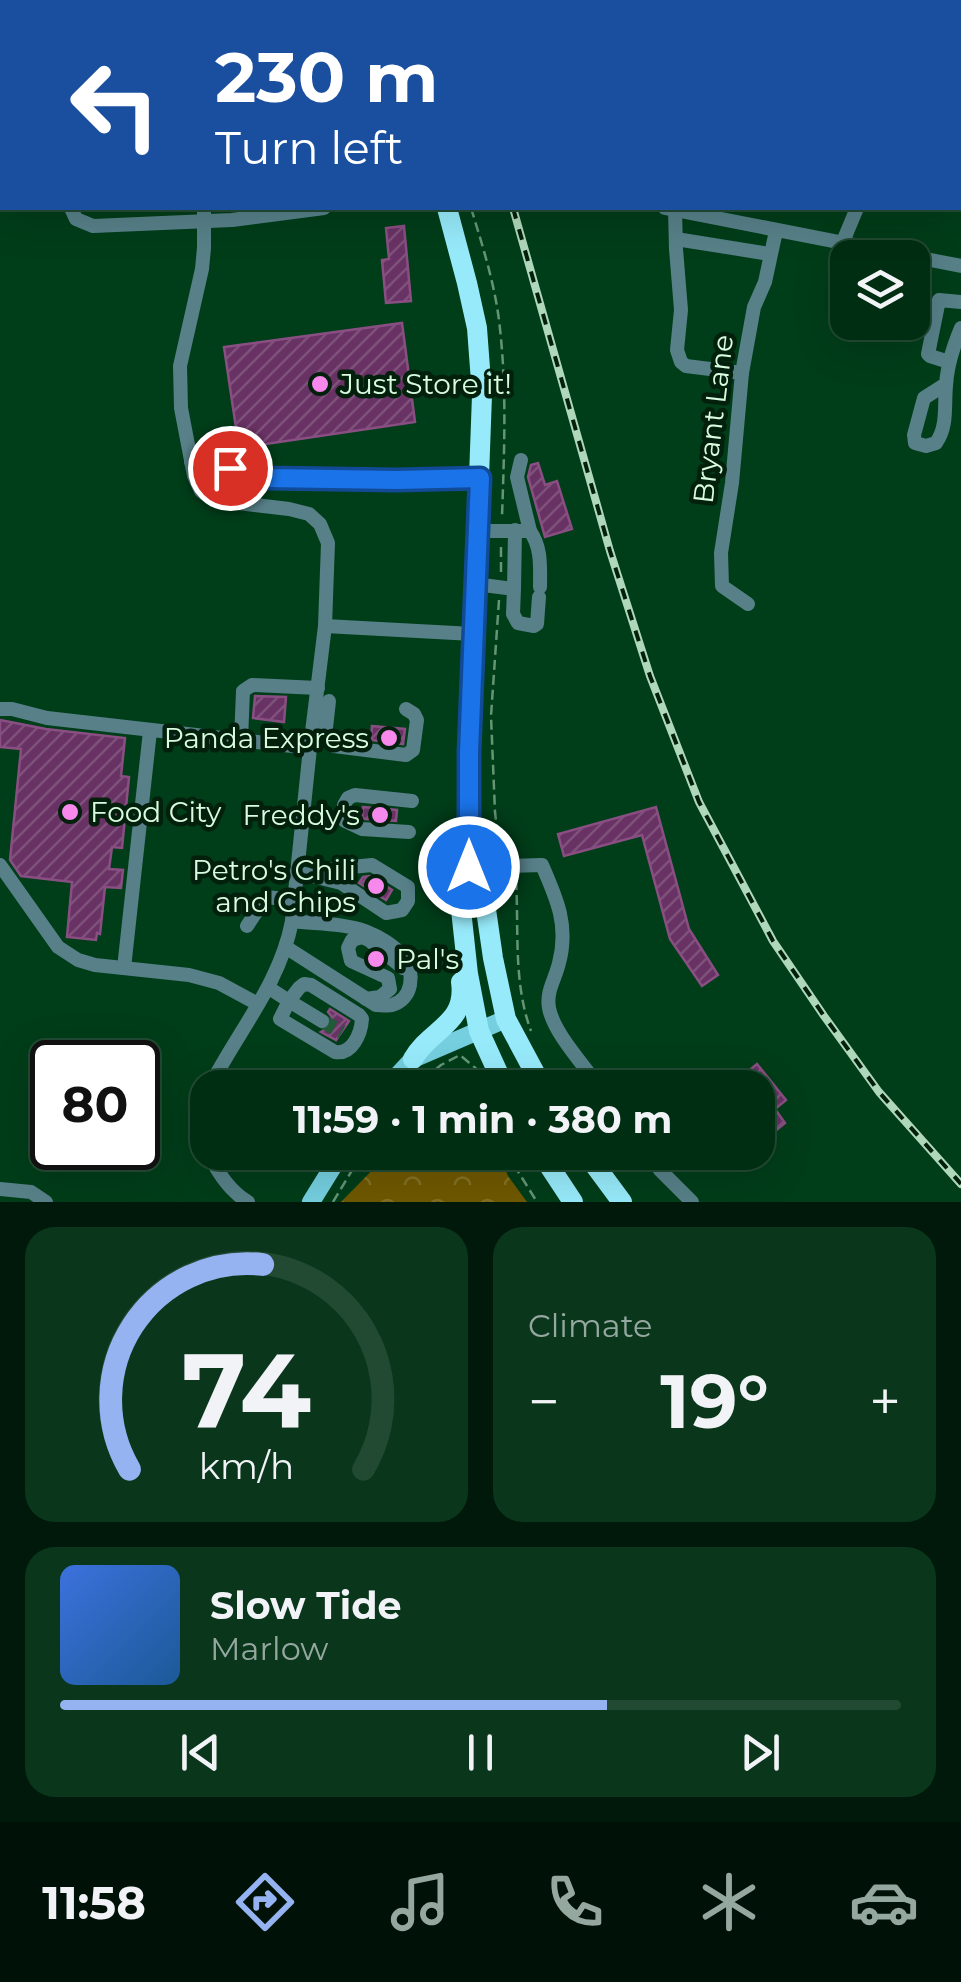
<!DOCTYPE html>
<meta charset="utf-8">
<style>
:root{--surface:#002e13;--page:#0a361c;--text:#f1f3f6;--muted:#95a8a0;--line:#224a33;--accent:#95b2f1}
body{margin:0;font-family:Montserrat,sans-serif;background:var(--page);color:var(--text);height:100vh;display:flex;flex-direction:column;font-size:38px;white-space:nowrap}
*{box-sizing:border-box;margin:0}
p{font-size:32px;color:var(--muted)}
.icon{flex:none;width:55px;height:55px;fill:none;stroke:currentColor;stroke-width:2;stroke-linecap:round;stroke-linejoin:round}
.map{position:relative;height:1202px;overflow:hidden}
.sheet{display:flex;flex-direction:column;gap:25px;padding:25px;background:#00190a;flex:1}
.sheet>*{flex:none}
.banner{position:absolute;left:0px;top:0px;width:962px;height:210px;box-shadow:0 10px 40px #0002,0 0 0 2px var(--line);background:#1a4fa0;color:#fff;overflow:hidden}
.controls{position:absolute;left:830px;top:240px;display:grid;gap:20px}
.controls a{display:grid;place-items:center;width:100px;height:100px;border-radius:20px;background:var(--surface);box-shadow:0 10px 40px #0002,0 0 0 2px var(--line);font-size:50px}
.speed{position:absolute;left:30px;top:1040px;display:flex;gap:20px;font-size:50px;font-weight:700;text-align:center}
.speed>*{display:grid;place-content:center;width:130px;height:130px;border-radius:50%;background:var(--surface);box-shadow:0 10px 40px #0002,0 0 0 2px var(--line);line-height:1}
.speed .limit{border:5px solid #111;border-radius:15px;background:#fff;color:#111}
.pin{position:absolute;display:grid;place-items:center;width:85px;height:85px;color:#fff;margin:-42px;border:5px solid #fff;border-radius:50%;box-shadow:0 2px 10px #0007}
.me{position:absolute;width:110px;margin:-55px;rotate:0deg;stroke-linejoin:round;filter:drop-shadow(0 0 8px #0008)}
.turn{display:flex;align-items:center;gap:35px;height:210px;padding:0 50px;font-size:45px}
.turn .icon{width:130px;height:130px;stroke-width:2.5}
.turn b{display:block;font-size:70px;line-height:85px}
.big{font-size:75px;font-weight:700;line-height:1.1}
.sheet .card{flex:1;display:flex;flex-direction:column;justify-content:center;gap:15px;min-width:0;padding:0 35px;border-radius:30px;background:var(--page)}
.sheet .dial{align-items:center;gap:0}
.dial svg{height:260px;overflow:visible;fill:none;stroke:var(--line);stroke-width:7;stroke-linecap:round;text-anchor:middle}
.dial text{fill:var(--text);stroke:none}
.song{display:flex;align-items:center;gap:30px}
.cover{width:120px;height:120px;border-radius:15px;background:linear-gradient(135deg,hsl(220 70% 55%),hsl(210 70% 35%))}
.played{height:10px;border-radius:5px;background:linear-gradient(90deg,var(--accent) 65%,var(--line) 65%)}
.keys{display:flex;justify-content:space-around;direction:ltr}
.heat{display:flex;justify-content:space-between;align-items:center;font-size:55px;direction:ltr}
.sheet .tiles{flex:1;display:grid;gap:25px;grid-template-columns:1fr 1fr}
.card:last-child{grid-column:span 2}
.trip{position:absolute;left:190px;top:1070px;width:585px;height:100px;border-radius:30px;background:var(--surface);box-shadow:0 10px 40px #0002,0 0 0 2px var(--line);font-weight:700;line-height:100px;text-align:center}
.dock{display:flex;height:160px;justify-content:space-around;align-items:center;background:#001208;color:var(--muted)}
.dock .icon{width:70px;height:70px}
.dock .active{color:var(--accent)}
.dock b{font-size:45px;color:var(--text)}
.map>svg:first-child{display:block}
.forest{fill:url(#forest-crowns)}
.building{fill:url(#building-hatch);stroke:#894f83;stroke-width:2.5}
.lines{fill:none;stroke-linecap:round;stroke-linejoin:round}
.minor-tunnel{stroke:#215a37;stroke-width:14;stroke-dasharray:14 7;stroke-linecap:butt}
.path{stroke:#649575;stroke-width:2.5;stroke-dasharray:10 5;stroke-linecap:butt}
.minor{stroke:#578088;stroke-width:14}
.major{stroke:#75cfdf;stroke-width:18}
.highway{stroke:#97eafa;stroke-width:20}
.rail-casing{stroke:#afd7b9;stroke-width:8}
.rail{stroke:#03200c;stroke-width:4;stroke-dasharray:11;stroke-linecap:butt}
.route-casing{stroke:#114b97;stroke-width:25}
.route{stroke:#1a73e8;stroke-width:18}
.poi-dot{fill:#f788ec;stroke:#03200c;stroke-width:4}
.labels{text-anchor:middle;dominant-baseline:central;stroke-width:9;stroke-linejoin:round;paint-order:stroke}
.poi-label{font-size:28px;fill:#d9fce0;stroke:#03200c;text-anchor:start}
.street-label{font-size:28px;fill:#d9fce0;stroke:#03200c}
</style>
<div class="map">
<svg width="961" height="1202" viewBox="0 0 961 1202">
<defs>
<pattern id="forest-crowns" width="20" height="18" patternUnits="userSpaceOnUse" patternTransform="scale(2.5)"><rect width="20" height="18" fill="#6f5800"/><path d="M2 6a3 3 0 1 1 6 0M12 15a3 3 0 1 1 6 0" fill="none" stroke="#837125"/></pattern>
<pattern id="building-hatch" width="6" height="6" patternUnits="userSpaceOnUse" patternTransform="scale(2.5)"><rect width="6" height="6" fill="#693264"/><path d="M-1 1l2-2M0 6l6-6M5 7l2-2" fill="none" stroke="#7e517a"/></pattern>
</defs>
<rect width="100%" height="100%" fill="#003d19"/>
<path class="forest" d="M390 1152 499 1153 508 1176 527 1202H341Z"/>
<g class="building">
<path d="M404 226 411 301 386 303 382 260 389 259 386 228Z"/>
<path d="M402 323 415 422 239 448 224 347Z"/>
<path d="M538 463 545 485 557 481 572 529 545 537 528 477 531 465Z"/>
<path d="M255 696 286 697 284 722 253 718Z"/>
<path d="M0 720 46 729 125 738 121 776 129 777 122 848 112 847 109 869 123 870 121 888 105 887 100 934 97 933 96 940 67 937 72 882 21 876 10 860 21 749 0 747Z"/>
<path d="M372 726 405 729 403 744 371 740Z"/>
<path d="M363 807 397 810 396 821 365 819 362 817Z"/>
<path d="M656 807 689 929 718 975 702 986 670 939 642 835 564 856 558 834Z"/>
<path d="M370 876 392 890 386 900 359 883 363 877Z"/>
<path d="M330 1009 349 1021 336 1040 321 1032 331 1026 332 1017 328 1012Z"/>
<path d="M757 1064 786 1100 775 1109 785 1123 758 1145V1088H743L735 1077 744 1070 746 1073Z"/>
</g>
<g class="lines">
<path class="minor-tunnel" d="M322 1021 342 1032"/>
<g class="path">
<path d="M406 0 407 2"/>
<path d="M471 208C483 247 496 288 500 329 507 392 504 455 502 517"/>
<path d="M501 572V545"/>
<path d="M499 600 491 716 495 812 497 830 509 854"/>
<path d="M516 880C519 931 513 982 531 1031"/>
<path d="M413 1088 441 1065 460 1055 479 1071"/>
<path d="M506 1152 537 1202"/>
<path d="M333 1202 363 1152"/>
</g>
<g class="minor">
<path d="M537 0V2"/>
<path d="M675 0 685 2"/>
<path d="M96 2V0"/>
<path d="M228 2 229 0"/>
<path d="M749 2 750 0"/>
<path d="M952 2 954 0"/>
<path d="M960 39 961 40"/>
<path d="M71 208 76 219 93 226 232 220 324 208"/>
<path d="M204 208V248L202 269 180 366 181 408 194 476 201 491 213 500 289 509 309 514 320 524 328 543 325 626 310 748 292 921C280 984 238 1031 209 1088"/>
<path d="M665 208 961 266"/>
<path d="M675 210 676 249 681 310 677 350 681 362 686 366 742 373"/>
<path d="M676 239 770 254"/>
<path d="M842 244 857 208"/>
<path d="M949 362 930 356 928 354 939 300 961 302"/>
<path d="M946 384 924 398 914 435 915 443 926 446 936 443C948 426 944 406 946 386 947 365 953 347 961 328"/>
<path d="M521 460 517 477 530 531"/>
<path d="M191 462 229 467 267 478 397 480 479 478"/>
<path d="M477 531H530C542 548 540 567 540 587"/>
<path d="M475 584 514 589 513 614 518 623 534 626 537 624 539 597"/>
<path d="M514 589 515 530"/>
<path d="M748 604 722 586 721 553 732 483 742 373 754 307 765 282 776 231"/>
<path d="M325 626 473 634"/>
<path d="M329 701 325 737 334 746 406 755 413 750 417 720 414 714 406 709"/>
<path d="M0 709H12L47 718 310 748"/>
<path d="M241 740 243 691 252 685 318 688"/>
<path d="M409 832 362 829 345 821 344 805 348 798 355 795 412 801"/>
<path d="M0 865 58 947 78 960 95 965 189 975 219 983 258 1004"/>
<path d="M469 867 542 865C557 899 569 926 559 963 555 980 546 991 549 1008 554 1034 585 1066 600 1088"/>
<path d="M297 872 341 883 386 913 402 910 408 901V887L372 865 321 870 310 875"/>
<path d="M247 926 266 897 294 900"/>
<path d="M287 948 376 1005C380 1005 389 1006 392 1005 413 999 415 973 404 958 396 946 378 936 365 931 342 923 316 924 292 921"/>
<path d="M124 968 150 731"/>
<path d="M269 988 289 1001 280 1019 335 1052C352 1055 361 1034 362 1019L359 1015 311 985 304 984 299 988 289 1001 322 1021"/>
<path d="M366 999 380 997 390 989 388 978 351 961 348 948 352 940 362 937 369 940 403 968"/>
<path d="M208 1091 202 1114 208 1151"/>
<path d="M208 1152C217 1172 230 1191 248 1202"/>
<path d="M647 1152 660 1170 692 1202"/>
<path d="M0 1189 31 1192 46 1202"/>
</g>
<g class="major">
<path d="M386 1088 413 1059 506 1019"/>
<path d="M311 1202 342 1152"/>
</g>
<g class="highway">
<path d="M384 0V2"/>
<path d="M447 208 467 283 477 328 482 395 469 752V867L458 882 468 974 479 1031 505 1088"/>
<path d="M469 867 482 882 493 958 506 1019 543 1088"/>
<path d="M413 1059C430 1029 467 1024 461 982"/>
<path d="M540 1152 573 1202"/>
<path d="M585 1152 622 1202"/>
</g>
<g class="rail-casing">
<g id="rail">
<path d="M452 0V2"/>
<path d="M513 208 610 551 650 676 699 802 773 941 824 1016 879 1092 961 1184"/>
</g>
</g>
<use href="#rail" class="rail"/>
</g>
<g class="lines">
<g class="route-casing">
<path id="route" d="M230 468 267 478 397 480 480 478 469 752V867"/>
</g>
<use href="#route" class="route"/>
</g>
<g class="poi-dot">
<circle cx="320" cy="384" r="10"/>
<circle cx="389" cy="738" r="10"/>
<circle cx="70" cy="812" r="10"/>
<circle cx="380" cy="815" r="10"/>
<circle cx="376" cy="886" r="10"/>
<circle cx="376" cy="959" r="10"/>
</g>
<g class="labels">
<g class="poi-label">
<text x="340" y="384">Just Store it!</text>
<text x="369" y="738" text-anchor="end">Panda Express</text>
<text x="90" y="812">Food City</text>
<text x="360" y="815" text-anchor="end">Freddy's</text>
<text x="356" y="870" text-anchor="end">Petro's Chili<tspan x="356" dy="32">and Chips</tspan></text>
<text x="396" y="959">Pal's</text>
</g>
<g class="street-label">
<text transform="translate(713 419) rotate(-83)">Bryant Lane</text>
</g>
</g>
</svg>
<div class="controls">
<a><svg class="icon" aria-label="layers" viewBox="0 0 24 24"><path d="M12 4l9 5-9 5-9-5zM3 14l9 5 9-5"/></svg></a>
</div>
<div class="speed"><div class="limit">80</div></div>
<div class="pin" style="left:230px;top:468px;background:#d93025"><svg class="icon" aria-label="arrive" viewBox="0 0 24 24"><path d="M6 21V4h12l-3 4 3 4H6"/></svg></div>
<svg class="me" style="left:469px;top:867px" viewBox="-20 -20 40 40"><circle r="17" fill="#1a73e8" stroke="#fff" stroke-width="3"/><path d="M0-11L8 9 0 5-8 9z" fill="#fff"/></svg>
<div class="trip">11:59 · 1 min · 380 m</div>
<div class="banner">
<div class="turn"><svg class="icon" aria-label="left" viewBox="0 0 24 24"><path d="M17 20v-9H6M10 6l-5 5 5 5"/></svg><div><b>230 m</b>Turn left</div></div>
</div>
</div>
<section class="sheet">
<div class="tiles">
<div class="card dial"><svg viewBox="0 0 100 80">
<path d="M14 69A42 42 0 1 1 86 69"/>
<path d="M14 69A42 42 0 0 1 55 6" stroke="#95b2f1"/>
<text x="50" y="56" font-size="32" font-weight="700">74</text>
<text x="50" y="72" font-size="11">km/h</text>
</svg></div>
<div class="card"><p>Climate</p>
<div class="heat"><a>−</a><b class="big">19°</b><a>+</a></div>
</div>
<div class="card">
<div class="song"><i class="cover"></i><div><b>Slow Tide</b><p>Marlow</p></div></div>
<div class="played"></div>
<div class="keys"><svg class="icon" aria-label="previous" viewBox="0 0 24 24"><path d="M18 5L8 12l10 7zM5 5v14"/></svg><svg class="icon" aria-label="pause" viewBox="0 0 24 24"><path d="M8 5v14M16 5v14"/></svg><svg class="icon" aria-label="next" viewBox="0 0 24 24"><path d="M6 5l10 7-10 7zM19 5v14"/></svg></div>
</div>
</div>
</section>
<nav class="dock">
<b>11:58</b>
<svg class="icon active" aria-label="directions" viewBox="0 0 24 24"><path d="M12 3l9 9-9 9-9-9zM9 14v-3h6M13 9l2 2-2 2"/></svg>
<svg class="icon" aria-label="music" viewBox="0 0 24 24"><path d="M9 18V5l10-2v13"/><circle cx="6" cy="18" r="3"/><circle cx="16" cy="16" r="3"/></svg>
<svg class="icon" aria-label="phone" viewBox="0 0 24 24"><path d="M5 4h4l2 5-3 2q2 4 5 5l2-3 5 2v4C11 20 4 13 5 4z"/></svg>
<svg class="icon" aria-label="climate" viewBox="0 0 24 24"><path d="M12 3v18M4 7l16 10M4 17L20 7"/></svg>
<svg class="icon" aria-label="car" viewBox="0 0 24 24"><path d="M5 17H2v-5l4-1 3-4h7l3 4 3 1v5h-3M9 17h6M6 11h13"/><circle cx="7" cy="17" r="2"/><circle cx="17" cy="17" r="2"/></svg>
</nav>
